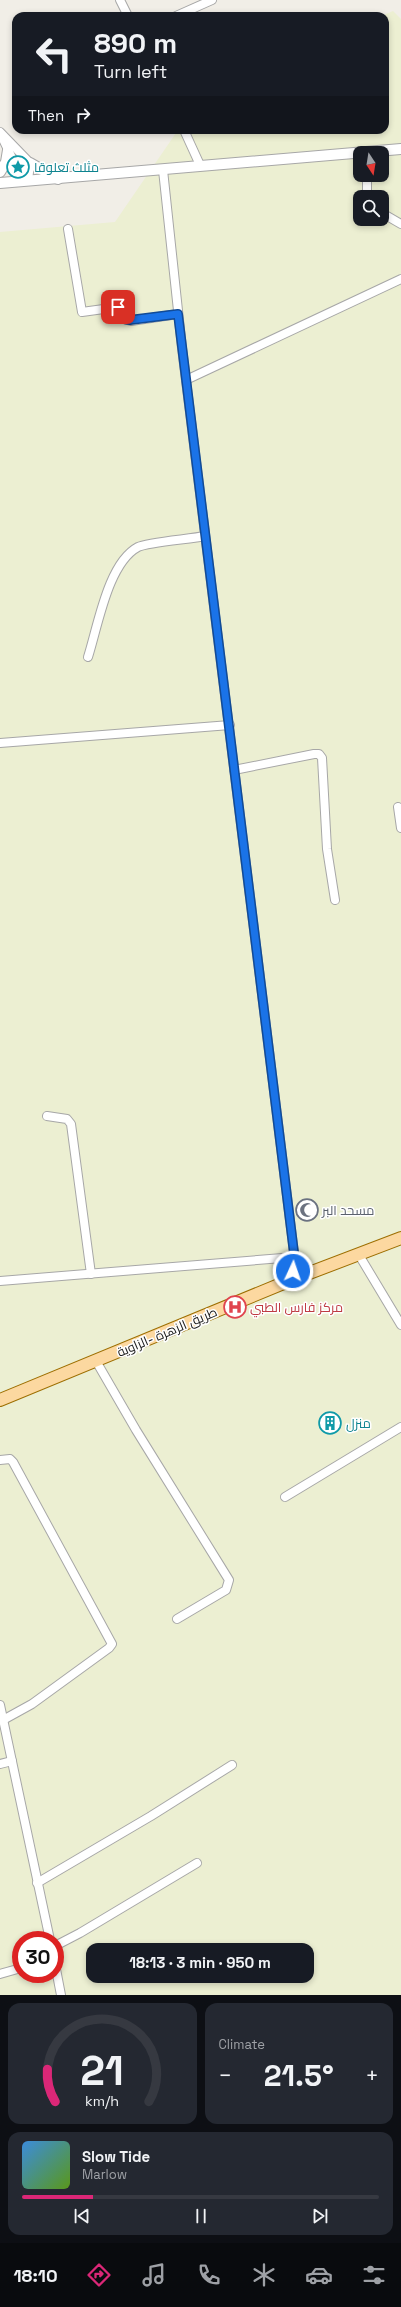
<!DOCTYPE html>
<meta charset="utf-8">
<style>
:root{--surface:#171b24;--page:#242831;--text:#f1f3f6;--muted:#9ea1a6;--line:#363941;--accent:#db2777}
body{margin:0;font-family:"Space Grotesk",Cairo,sans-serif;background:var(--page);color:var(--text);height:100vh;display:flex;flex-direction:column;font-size:15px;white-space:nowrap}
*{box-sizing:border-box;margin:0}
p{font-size:13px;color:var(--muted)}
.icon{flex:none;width:22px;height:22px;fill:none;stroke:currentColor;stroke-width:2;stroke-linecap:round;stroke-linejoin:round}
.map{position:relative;height:1995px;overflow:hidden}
.drawer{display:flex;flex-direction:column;gap:8px;padding:8px;background:#0d0f14;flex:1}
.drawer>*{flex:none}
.guide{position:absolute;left:12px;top:12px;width:377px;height:122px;border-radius:12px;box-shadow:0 2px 6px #0003;background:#171b24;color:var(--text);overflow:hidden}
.needle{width:26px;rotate:168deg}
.controls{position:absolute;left:353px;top:146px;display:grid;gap:8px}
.controls a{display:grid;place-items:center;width:36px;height:36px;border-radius:8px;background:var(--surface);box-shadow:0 2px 6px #0003;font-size:20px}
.speed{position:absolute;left:12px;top:1931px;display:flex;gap:8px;font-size:20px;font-weight:700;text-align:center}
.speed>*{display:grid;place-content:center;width:52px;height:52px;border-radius:50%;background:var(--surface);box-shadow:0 2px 6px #0003;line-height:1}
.speed .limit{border:6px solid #d22;background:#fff;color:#111}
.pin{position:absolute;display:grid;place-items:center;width:34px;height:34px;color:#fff;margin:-17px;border-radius:8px;box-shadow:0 2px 6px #0006}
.me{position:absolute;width:44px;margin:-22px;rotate:3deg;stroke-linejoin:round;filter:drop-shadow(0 0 3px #0008)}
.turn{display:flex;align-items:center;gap:14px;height:84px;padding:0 16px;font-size:18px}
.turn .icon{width:52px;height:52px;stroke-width:2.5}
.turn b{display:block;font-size:28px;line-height:34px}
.then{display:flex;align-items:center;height:38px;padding:0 16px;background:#0003;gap:8px;font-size:15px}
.big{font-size:30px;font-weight:700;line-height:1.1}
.drawer .card{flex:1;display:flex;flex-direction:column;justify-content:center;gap:6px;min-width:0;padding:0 14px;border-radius:12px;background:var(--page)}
.drawer .dial{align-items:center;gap:0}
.dial svg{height:104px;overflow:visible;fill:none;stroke:var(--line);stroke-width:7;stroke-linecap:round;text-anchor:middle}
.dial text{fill:var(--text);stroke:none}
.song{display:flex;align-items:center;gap:12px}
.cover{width:48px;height:48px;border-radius:6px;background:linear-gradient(135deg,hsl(210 70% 55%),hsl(90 70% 35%))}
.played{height:4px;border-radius:2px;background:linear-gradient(90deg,var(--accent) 20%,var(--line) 20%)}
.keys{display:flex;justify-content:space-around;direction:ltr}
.heat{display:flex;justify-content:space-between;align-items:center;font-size:22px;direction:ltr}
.drawer .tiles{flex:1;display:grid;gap:8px;grid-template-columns:1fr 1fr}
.card:last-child{grid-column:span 2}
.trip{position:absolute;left:86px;top:1943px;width:228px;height:40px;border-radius:12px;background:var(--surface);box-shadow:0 2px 6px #0003;font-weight:700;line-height:40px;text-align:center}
.menu{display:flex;height:64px;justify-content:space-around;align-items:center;background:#090b0e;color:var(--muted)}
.menu .icon{width:28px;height:28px}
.menu .active{color:var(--accent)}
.menu b{font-size:18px;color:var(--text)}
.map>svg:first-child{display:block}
.farmland{fill:#ecefd2;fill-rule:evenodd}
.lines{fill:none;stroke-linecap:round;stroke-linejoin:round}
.minor-casing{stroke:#a7a7a7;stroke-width:10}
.tertiary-casing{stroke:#a7a7a7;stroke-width:12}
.primary-casing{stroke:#9d6e00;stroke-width:14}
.minor{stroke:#fff;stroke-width:8}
.tertiary{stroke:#fff;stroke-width:10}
.primary{stroke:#fcd8a0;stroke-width:12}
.route-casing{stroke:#114b97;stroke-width:10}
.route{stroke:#1a73e8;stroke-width:7}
.labels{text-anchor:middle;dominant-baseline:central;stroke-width:3;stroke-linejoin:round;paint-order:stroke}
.culture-label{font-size:13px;fill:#0d838f;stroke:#fff;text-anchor:start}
.worship-label{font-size:13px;fill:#5b616d;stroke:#fff;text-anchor:start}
.health-label{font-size:13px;fill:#be3a42;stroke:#fff;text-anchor:start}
.street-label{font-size:13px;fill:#202020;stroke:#fff}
</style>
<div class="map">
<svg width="401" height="1995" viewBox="0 0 401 1995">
<rect width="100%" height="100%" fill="#f1eee7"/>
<path class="farmland" d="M393 11 401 19V1995H0V232L115 222 178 130H385V16H381ZM360 153H382V175H360ZM360 197H382V219H360ZM21 1940H55V1974H21ZM93 1950H307V1976H93Z"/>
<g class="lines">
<g class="minor-casing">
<g id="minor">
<path d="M120 0 128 16"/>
<path d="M176 16 212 0"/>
<path d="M184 130 200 165"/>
<path d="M0 132 30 163 28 181"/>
<path d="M0 133 23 181"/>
<path d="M163 170 182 348 295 1261 291 1280"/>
<path d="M367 175V197"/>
<path d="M382 213 401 224"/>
<path d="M68 229 82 312 118 307 123 311 124 319 131 321 178 314"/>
<path d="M186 380 401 279"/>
<path d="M88 657C98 626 108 563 138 547 148 542 191 539 205 536"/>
<path d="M0 743 230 725"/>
<path d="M234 770 314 754H319L322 758 327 849 335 900"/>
<path d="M398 807 401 828"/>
<path d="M47 1116 67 1119 71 1124 91 1274"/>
<path d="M359 1255 401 1325"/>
<path d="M295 1261 315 1271"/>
<path d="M0 1281 295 1257"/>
<path d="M96 1361 136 1430 229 1580 226 1590 177 1619"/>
<path d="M0 1460 10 1459 13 1462 112 1644 109 1648 32 1704 3 1720"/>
<path d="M285 1497 401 1427"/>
<path d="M0 1705 50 1940"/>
<path d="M0 1764 12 1761"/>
<path d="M37 1883 151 1816 232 1765"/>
<path d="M55 1946 80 1933 197 1863"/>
<path d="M55 1964 61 1995"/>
<path d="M0 1974 21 1968"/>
</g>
</g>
<g class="tertiary-casing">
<g id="tertiary">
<path d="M30 163 58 179"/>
<path d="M0 172 6 162 8 150"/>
<path d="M0 183 401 149"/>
</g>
</g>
<g class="primary-casing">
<path id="primary" d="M0 1400 291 1280 401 1238"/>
</g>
<use href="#minor" class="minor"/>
<use href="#tertiary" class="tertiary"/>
<use href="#primary" class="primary"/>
</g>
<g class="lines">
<g class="route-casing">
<path id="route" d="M118 307 123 311 124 319 130 320 178 314 295 1261 293 1271"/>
</g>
<use href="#route" class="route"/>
</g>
<defs>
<g id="sight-ring" transform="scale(1.15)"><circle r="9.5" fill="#fff" stroke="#0f9aa8" stroke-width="1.5"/><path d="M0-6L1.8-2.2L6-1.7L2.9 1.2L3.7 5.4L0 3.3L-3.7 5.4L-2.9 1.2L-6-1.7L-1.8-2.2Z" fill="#0f9aa8"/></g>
<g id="mosque-ring" transform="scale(1.15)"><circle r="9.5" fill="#fff" stroke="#6b7280" stroke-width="1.5"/><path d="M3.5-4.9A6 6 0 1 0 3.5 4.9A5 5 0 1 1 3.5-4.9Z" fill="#6b7280"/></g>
<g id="hospital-ring" transform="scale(1.15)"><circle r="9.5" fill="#fff" stroke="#e0444e" stroke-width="1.5"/><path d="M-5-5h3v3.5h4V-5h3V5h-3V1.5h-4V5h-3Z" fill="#e0444e"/></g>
<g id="building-ring" transform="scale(1.15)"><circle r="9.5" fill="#fff" stroke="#0f9aa8" stroke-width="1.5"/><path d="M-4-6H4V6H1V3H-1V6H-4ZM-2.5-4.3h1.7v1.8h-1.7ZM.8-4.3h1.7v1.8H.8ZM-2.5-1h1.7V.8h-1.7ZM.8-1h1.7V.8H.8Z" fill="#0f9aa8"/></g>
</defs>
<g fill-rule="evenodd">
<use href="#sight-ring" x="18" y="167"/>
<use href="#mosque-ring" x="307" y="1210"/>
<use href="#hospital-ring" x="235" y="1307"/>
<use href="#building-ring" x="330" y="1423"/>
</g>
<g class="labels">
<g class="culture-label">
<text x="34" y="167">مثلث تعلوقا</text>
<text x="346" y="1423">منزل</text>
</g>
<g class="worship-label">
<text x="322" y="1210">مسحد البر</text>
</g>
<g class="health-label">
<text x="250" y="1307">مركز فارس الطبي</text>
</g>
<g class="street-label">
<text transform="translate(167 1332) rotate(-23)">طريق الزهرة -الزاوية</text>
</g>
</g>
</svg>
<div class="controls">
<a><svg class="needle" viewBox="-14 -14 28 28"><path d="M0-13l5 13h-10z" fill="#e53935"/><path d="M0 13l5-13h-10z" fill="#9ea1a6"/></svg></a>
<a><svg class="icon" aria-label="search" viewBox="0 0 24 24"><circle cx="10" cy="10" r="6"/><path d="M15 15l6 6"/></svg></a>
</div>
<div class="speed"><div class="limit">30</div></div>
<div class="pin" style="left:118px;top:307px;background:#d93025"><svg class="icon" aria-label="arrive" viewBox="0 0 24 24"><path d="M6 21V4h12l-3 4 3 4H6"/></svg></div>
<svg class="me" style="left:293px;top:1271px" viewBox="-20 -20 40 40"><circle r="17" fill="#1a73e8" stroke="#fff" stroke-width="3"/><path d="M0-11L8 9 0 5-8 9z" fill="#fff"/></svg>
<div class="trip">18:13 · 3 min · 950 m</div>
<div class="guide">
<div class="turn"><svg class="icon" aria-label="left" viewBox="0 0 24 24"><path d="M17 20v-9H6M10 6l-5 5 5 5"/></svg><div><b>890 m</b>Turn left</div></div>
<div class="then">Then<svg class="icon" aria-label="right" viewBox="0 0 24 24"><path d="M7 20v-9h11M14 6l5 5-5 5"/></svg></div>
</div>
</div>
<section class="drawer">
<div class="tiles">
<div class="card dial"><svg viewBox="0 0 100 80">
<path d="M14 69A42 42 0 1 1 86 69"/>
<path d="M14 69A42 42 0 0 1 8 44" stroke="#db2777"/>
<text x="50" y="56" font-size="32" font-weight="700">21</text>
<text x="50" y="72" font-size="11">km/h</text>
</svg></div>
<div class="card"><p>Climate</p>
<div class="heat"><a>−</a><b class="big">21.5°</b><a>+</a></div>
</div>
<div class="card">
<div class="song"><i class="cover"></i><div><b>Slow Tide</b><p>Marlow</p></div></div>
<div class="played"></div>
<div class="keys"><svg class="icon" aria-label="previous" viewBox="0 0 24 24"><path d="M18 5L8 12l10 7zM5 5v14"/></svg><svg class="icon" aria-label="pause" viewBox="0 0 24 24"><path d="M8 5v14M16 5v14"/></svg><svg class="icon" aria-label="next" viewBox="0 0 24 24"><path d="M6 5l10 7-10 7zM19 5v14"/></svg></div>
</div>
</div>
</section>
<nav class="menu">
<b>18:10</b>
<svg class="icon active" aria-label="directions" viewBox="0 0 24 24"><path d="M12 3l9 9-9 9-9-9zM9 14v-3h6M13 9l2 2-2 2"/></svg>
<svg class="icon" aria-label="music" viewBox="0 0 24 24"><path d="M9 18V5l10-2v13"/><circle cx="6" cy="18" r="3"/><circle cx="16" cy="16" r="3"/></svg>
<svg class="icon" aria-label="phone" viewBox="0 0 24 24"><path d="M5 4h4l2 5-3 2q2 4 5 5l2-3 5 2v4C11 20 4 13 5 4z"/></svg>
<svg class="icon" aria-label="climate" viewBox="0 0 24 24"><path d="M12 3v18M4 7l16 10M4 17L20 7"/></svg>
<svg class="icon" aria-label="car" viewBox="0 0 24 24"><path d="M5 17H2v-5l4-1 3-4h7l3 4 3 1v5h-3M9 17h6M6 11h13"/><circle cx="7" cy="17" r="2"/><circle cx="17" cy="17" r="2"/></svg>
<svg class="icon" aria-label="filters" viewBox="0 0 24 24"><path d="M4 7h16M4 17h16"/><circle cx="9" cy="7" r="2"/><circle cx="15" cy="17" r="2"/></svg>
</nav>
